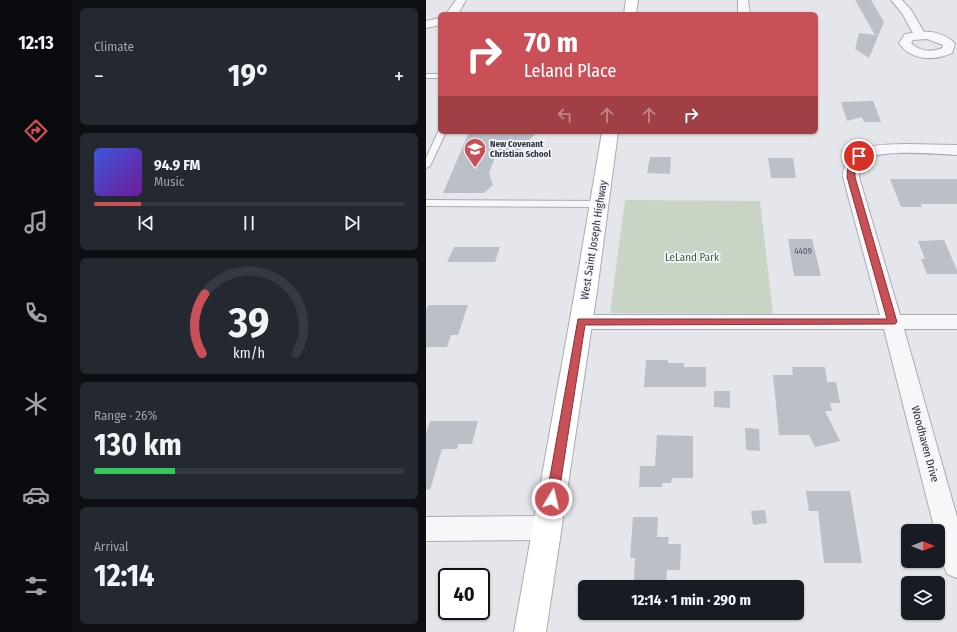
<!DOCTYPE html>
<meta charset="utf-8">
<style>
:root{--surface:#171b24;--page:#242831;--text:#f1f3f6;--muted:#9ea1a6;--line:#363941;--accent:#c95057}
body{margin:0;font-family:"Fira Sans Condensed",sans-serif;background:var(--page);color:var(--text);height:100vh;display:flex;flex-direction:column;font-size:15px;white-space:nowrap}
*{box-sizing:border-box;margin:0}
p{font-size:13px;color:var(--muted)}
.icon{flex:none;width:22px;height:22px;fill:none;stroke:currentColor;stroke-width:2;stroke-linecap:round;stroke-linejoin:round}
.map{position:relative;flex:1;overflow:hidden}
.drawer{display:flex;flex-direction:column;gap:8px;padding:8px;background:#0d0f14;width:354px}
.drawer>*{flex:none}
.banner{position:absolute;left:12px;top:12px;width:380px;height:122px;border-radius:6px;box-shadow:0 1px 3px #0004;background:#c95057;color:#fff;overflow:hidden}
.needle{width:26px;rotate:90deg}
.buttons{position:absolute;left:475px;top:524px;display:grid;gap:8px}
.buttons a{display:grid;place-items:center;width:44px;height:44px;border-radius:6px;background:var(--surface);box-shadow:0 1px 3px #0004;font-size:20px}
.speed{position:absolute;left:12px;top:568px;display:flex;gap:8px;font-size:20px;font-weight:700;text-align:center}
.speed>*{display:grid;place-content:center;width:52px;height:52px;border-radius:50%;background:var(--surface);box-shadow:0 1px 3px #0004;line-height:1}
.speed .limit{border:2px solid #111;border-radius:6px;background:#fff;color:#111}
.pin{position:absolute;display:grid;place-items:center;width:34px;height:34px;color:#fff;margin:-17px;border:2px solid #fff;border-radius:50%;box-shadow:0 1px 4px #0007}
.me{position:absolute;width:44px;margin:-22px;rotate:9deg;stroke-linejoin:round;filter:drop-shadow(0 0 3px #0008)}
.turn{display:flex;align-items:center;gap:14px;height:84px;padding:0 20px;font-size:18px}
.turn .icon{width:52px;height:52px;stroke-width:2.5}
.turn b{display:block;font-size:28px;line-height:34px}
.lanes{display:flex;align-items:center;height:38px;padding:0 20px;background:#0003;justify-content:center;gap:20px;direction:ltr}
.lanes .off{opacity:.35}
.big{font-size:30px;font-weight:700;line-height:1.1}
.drawer .widget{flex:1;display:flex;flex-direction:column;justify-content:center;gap:6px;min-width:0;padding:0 14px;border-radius:6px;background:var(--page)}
.drawer .dial{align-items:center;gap:0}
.dial svg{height:104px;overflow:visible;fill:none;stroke:var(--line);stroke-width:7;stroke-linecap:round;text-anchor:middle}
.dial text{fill:var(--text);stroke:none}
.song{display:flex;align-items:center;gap:12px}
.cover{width:48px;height:48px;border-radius:6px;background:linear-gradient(135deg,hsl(230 70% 55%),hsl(280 70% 35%))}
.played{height:4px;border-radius:2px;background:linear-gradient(90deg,var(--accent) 15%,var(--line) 15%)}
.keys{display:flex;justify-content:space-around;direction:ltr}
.heat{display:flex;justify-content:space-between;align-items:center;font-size:22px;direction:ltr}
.charge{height:6px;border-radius:3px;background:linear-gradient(90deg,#34c759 26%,var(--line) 0)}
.trip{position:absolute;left:152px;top:580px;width:226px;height:40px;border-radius:6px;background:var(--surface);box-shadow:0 1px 3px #0004;font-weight:700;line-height:40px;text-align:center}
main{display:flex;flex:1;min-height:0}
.tabs{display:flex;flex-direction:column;width:72px;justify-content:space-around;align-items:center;background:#090b0e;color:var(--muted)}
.tabs .icon{width:28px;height:28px}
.tabs .on{color:var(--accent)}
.tabs b{font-size:18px;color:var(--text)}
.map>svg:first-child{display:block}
.green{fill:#c8d5c5}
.building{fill:#bbbfc8}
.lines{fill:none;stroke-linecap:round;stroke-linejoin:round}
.lane-casing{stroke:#a9acb5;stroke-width:2}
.street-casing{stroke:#a9acb5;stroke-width:2}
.secondary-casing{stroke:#a9acb5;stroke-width:2}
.lane{fill:#f7f7f9;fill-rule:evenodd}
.street{fill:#f7f7f9;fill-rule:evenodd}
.secondary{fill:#fff;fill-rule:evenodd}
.route{fill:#c95057;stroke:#833439}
.labels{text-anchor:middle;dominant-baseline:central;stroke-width:3.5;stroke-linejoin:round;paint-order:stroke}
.far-poi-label{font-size:9px;font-weight:bold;fill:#2c3243;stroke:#f4f5f8;text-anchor:start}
.number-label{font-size:9px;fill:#505564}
.street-label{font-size:11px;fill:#2c3243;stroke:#f4f5f8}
.park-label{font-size:11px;fill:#3d5e3a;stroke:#f4f5f8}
</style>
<main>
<nav class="tabs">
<b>12:13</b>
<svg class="icon on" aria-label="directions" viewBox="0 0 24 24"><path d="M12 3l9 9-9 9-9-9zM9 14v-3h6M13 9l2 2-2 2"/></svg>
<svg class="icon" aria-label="music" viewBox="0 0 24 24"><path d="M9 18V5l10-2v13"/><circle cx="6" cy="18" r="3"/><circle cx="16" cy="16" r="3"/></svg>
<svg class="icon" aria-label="phone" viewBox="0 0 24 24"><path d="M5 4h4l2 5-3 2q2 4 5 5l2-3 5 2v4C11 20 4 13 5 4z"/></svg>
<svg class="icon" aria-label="climate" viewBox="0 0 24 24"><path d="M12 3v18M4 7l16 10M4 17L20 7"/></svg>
<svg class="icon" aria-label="car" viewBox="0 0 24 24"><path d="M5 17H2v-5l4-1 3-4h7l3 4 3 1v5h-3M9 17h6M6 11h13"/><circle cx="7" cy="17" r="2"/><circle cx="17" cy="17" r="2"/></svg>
<svg class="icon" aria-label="filters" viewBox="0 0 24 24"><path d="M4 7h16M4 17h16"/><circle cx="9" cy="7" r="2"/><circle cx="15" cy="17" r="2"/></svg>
</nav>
<section class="drawer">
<div class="widget"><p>Climate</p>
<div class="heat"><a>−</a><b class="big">19°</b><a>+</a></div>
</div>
<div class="widget">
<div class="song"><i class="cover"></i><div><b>94.9 FM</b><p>Music</p></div></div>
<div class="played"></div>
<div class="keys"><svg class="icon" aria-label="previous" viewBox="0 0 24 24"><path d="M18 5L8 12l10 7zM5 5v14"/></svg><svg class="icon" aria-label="pause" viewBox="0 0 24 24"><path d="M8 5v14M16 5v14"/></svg><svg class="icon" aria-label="next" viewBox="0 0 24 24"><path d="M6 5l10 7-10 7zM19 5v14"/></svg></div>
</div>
<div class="widget dial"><svg viewBox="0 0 100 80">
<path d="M14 69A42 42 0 1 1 86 69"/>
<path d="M14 69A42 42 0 0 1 16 23" stroke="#c95057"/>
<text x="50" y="56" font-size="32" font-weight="700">39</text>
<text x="50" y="72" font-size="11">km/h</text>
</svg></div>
<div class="widget"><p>Range · 26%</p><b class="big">130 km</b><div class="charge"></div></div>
<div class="widget"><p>Arrival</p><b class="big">12:14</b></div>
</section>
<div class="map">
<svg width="531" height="632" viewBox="0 0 531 632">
<rect width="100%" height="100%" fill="#e4e6eb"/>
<path class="green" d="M199 200 334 201 347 314 184 313Z"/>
<g class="building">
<path d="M429 0H445L458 22 443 58 429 49 433 33 449 35Z"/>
<path d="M447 101 455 122H438L436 117 421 121 415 102Z"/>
<path d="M43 132H111L92 152H71L63 173 67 185 58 193H17Z"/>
<path d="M224 157H245L244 174 221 173Z"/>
<path d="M342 158H367L370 178H345Z"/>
<path d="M464 179H531V204H495L496 207H475Z"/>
<path d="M362 239H386L395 276H368Z"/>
<path d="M518 240 531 270V274H501L495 259H499L492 241Z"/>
<path d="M28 247H74L69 262H21Z"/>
<path d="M2 305H42L32 335H25L21 347H0V311Z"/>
<path d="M220 360H242V363H258V367H280V387H218Z"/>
<path d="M366 367H399L401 382H410L414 403H404L406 411H399L414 441 389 447 383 435H353L347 375H367Z"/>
<path d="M288 391H304V408L288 407Z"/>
<path d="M4 421H52L46 444H32L31 449H16L4 490 0 489V433Z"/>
<path d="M319 428 333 429 334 451 320 450Z"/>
<path d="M231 435 267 436V478H246L245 483H236V487H213L214 466H229Z"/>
<path d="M380 491H424L436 563H398L392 511H383Z"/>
<path d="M339 510 341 523 327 525 325 511Z"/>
<path d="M207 517H232L231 537H243L242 544H255L254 570H241L240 582H208L209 558H204Z"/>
</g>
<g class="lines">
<g class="lane-casing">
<g id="lane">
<rect x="0" y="74" width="14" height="4"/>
<path d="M13 130 14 132H20L4 166 0 168V158Z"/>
<path d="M0 200 173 201 177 204 173 207 0 206Z"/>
</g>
</g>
<g class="street-casing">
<g id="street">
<path d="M30 0H40L32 14H20Z"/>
<path d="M312 0H322L324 14H312Z"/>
<path d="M465 0H476L485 10 498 32C508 31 523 36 529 44L526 53C508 61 485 61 473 43L479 34 487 33 476 13ZM501 39 517 45 516 48C506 53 493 51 485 43L487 40Z"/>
<path d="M14 18V25L0 28V21Z"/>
<path d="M480 144 531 145V155C511 154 449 148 435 162L433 177 474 315H531V329H478L531 517V578L521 574C515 560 512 546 512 531H509L458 329H155L148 327 145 322 148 317 155 315H454L417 177C418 142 454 145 480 144Z"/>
<path d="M121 516 130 519 134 528 130 537 121 540 0 541V517Z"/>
</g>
</g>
<g class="secondary-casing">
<g id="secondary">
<path d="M200 0H212L210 14H198Z"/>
<path d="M176 132H192L171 291 120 632H88L149 291Z"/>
</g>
</g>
<use href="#lane" class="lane"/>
<use href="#street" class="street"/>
<use href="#secondary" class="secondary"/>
</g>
<path class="route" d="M431 154 436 156 429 164V177L471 322 469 324 159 325 132 499 130 503 126 505 122 503 120 499 152 319H461L421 177 422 164Z"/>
<defs>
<g id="school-pin" transform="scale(1.15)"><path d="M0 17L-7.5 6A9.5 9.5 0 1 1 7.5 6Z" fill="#c95057" stroke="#f4f5f8"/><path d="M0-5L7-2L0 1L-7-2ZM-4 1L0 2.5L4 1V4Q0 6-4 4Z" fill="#fff"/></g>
</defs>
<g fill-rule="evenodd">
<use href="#school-pin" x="49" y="149"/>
</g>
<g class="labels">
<g class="far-poi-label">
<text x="64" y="144">New Covenant<tspan x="64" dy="10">Christian School</tspan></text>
</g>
<g class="number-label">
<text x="377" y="251">4409</text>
</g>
<g class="street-label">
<text transform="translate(168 240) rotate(-81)">West Saint Joseph Highway</text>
<text transform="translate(499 444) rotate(75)">Woodhaven Drive</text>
</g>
<g class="park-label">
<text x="266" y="257">LeLand Park</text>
</g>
</g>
</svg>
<div class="buttons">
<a><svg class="needle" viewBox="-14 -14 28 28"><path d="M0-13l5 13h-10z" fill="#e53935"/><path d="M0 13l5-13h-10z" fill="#9ea1a6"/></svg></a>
<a><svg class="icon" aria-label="layers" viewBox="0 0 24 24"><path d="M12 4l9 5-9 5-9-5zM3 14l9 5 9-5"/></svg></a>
</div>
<div class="speed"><div class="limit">40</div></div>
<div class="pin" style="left:433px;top:156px;background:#d93025"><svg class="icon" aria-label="arrive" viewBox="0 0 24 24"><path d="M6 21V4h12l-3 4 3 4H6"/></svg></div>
<svg class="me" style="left:126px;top:499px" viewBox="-20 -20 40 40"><circle r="17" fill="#c95057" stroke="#fff" stroke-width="3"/><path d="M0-11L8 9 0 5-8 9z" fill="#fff"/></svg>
<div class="trip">12:14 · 1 min · 290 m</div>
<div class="banner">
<div class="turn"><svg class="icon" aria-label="right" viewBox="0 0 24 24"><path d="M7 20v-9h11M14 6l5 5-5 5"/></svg><div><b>70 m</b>Leland Place</div></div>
<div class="lanes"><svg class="icon off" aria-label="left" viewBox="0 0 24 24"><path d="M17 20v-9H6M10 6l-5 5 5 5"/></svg><svg class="icon off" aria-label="ahead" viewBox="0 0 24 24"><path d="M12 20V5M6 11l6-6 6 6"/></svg><svg class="icon off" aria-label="ahead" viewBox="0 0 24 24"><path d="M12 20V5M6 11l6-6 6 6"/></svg><svg class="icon" aria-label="right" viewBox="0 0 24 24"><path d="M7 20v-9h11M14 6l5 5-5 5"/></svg></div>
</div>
</div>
</main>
